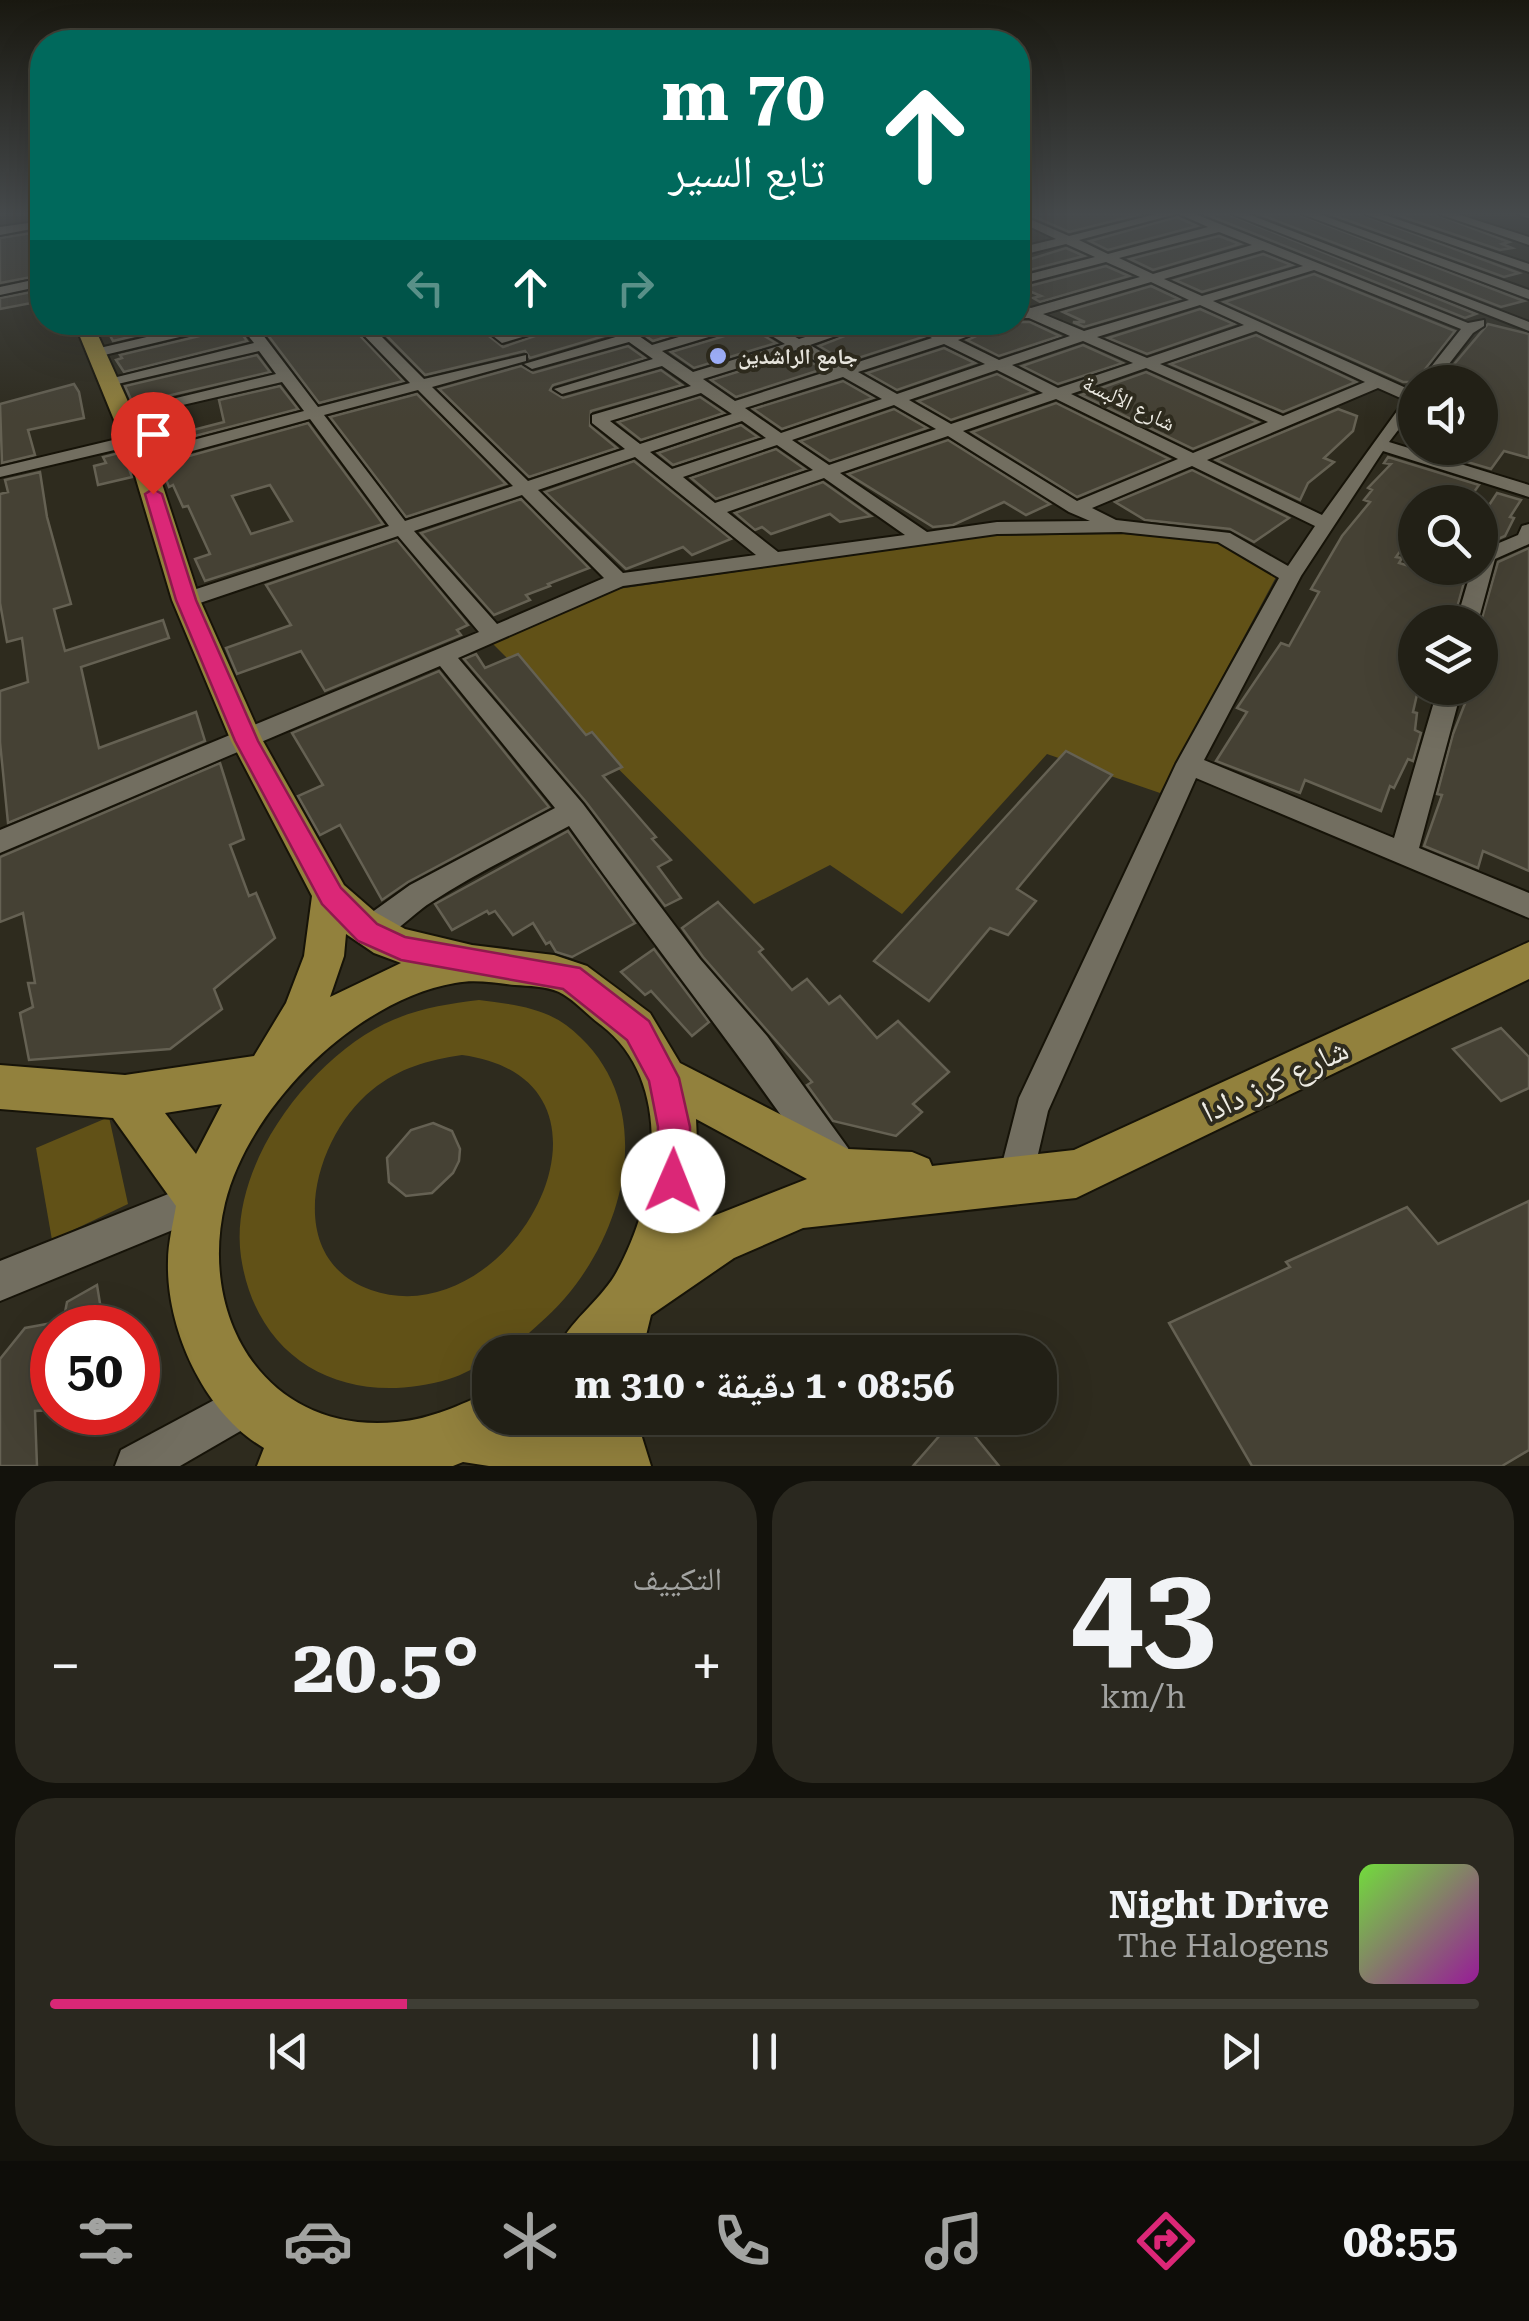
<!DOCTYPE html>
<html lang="ar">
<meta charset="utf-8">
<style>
:root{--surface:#222016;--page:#2a281f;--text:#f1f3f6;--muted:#a2a3a1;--line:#3f3e35;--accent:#db2777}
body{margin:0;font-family:"Roboto Serif","Noto Naskh Arabic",serif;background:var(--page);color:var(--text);direction:rtl;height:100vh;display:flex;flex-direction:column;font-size:38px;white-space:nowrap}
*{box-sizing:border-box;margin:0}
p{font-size:32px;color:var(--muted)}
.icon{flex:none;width:55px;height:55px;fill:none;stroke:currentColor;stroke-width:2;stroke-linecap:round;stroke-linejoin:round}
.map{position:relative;height:1466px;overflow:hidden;direction:ltr}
.panel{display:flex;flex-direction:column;gap:15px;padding:15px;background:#13120c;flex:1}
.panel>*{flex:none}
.banner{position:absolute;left:30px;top:30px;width:1000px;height:305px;border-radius:40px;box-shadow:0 10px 40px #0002,0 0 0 2px var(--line);direction:rtl;background:#00695c;color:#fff;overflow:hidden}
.tools{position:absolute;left:1398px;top:365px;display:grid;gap:20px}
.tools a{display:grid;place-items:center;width:100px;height:100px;border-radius:50%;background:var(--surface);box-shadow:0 10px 40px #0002,0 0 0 2px var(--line);font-size:50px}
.speed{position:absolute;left:30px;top:1305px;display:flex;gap:20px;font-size:50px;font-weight:700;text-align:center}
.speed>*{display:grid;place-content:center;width:130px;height:130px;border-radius:50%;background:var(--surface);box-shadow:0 10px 40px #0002,0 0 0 2px var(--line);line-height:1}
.speed .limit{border:15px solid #d22;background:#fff;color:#111}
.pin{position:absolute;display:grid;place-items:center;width:85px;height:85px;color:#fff;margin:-102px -42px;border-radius:50% 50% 50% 0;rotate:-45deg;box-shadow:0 0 10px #0007}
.pin .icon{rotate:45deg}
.me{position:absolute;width:110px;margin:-55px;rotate:1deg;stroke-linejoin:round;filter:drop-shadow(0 0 8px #0008)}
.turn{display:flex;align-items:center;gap:35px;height:210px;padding:0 40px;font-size:45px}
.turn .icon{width:130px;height:130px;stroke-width:2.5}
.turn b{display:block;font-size:70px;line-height:85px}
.lanes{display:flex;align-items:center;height:95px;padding:0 40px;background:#0003;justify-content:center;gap:50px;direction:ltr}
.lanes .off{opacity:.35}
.big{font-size:75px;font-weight:700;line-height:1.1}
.panel .card{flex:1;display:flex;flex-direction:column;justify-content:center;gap:15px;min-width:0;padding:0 35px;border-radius:40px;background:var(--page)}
.panel .dial{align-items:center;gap:0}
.dial b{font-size:130px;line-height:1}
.song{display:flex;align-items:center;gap:30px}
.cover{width:120px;height:120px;border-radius:15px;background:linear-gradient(135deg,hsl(100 70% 55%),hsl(300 70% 35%))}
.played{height:10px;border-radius:5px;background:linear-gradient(90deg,var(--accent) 25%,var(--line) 25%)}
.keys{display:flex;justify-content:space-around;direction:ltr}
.heat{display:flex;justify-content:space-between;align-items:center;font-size:55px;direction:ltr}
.panel .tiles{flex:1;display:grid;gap:15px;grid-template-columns:1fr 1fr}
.card:last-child{grid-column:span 2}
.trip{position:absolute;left:472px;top:1335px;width:585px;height:100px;border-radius:40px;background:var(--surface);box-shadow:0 10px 40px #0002,0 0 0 2px var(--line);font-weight:700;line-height:100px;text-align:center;direction:rtl}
.tab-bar{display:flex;height:160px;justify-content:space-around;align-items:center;background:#0e0d09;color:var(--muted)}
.tab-bar .icon{width:70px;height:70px}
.tab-bar .current{color:var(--accent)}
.tab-bar b{font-size:45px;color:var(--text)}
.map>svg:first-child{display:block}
.green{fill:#615117;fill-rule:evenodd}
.building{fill:#454134;stroke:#656153;stroke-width:2.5;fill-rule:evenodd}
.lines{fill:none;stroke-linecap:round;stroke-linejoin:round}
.minor-casing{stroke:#161308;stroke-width:4}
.major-casing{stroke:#161308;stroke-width:4}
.minor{fill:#726e60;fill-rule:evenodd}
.major{fill:#92813d;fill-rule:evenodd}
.route{fill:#db2777;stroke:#8e194d;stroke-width:2.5}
.poi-dot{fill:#a1b2fd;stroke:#2e2b1e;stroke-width:4}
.labels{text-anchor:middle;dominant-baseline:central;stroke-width:8;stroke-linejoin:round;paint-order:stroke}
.far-poi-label{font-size:22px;font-weight:bold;fill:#edebe3;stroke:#2e2b1e;text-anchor:start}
.far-street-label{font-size:22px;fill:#edebe3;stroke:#2e2b1e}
.near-street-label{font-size:32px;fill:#edebe3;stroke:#2e2b1e}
</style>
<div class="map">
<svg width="1529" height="1466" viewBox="0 0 1529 1466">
<rect width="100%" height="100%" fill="#2e2b1e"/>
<g class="green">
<path d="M1124 534 1222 543 1291 576 1276 577 1160 793 1047 754 902 914 830 865 754 904 491 642 618 589 987 536Z"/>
<path d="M479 1000C509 1004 541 1007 566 1025 668 1102 624 1251 540 1323 524 1337 512 1352 490 1352V1359C477 1366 463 1375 449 1379 349 1409 257 1364 241 1257 228 1167 308 1062 384 1024 415 1009 446 1004 479 1000ZM462 1055C649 1080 512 1339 371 1290 280 1258 314 1136 372 1090 399 1068 428 1060 462 1055Z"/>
<path d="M109 1117 128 1204 52 1240 36 1148Z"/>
</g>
<g class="building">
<path d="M1028 214H1141L1069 232Z"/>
<path d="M1205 214H1228L1476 314 1465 318Z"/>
<path d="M1259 214H1298L1524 301 1501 307Z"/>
<path d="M1330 214H1361L1519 273 1504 277Z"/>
<path d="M1394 214H1435L1509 242 1502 244 1512 248 1500 250Z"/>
<path d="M1177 217 1197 226 1108 250 1090 241Z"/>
<path d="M32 233 42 248V275L0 283V238Z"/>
<path d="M1219 236 1240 244 1153 270 1130 259Z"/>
<path d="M1066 248 1084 256 1018 273V263Z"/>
<path d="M1263 254 1292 265 1202 292 1175 280Z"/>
<path d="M1106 266 1129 276 1040 302 1033 298 1041 296 1022 288Z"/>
<path d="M1314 274 1455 331 1415 382H1403L1224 302Z"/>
<path d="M1151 286 1179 299 1084 327 1073 322H1085L1063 312Z"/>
<path d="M42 290V301L0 309V298Z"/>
<path d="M1200 309 1234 324 1147 354 1108 338Z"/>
<path d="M103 322H192L113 341Z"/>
<path d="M258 322H347L403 381 319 403Z"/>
<path d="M373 322H471L503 347 576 322H598L611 334 530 358 525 351 425 375Z"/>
<path d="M626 322H714L653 341Z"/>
<path d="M880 322H899L923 337 846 362 819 346Z"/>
<path d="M1008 322H1030L1060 336 999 356 967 340Z"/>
<path d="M1488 324 1529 334V458L1504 451 1491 469 1420 448H1480V382H1439Z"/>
<path d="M237 327 247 341 124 372 116 360 122 358 120 355Z"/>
<path d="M751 328 776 343 694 368 671 352Z"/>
<path d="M1256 335 1356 382 1283 412 1170 364Z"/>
<path d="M1083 345 1123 363 1058 384 1022 366Z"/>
<path d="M628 346 645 358 553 385 550 390 563 398 661 370 682 385 591 411 590 426 617 448 529 477 439 389 521 366 533 373Z"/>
<path d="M944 348 975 363 897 390 867 373Z"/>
<path d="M796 354 823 369 736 397 711 380Z"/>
<path d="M257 355 270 372 133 404 125 386Z"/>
<path d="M1146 372 1258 422 1193 449 1081 395Z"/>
<path d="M997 374 1033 392 951 420 918 401Z"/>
<path d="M843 381 873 398 782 429 753 409Z"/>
<path d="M74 384 79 392 84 418 28 430 35 455 2 463 0 404Z"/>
<path d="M280 386 298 409 153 447 150 441 224 422 219 400Z"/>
<path d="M417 394 506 484 406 517 330 417Z"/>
<path d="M700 397 724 413 641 440 618 422Z"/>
<path d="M1056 403 1169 459 1077 497 972 432Z"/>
<path d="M894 409 927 428 830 461 800 441Z"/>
<path d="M1338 409 1357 416 1353 431 1324 458 1334 462 1308 483 1300 500 1216 460Z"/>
<path d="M308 423 383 524 205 581 195 559 210 554 188 506 183 507 173 485 169 487 160 464ZM270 485 292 521 251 534 232 496Z"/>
<path d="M741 425 758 437 673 465 658 453Z"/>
<path d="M948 440 1050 504 1026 515 1004 502 953 525 933 527 848 474Z"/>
<path d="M776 449 805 469 716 499 691 478Z"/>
<path d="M123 452 132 477 98 485 94 466 106 463 103 457Z"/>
<path d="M1388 457 1479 485 1467 502H1415V530L1396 557 1402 558 1399 563 1443 576 1468 568 1453 622H1415V689L1418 690 1413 712 1417 713 1415 730 1421 733 1413 761 1408 759 1394 788 1390 786 1381 811 1305 780 1300 793 1216 761 1247 712 1237 708 1281 643 1289 646 1319 592 1311 589 1342 536 1370 502 1364 500 1372 490 1368 488 1391 464 1384 463Z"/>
<path d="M634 461 731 539 692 555 683 547 626 569 545 492Z"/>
<path d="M1192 470 1289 518 1254 542 1230 529 1145 520 1115 502Z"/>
<path d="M40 472 47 517 71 604 54 609 65 651 163 620 169 638 81 667 99 748 196 712 205 741 8 823 0 742V691L28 682 22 638 7 642 0 603V494L8 492 5 480Z"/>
<path d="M823 482 871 516 840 522 830 514 771 534 762 527 755 530 735 513Z"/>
<path d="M1497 493 1521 500 1510 517 1514 518 1505 536 1480 547V519Z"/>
<path d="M521 499 589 568 548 584 550 586 526 595 530 600 494 615 421 533Z"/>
<path d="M397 540 468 625 457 630 461 635 325 691 301 651 237 674 226 648 291 625 266 585Z"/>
<path d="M1529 548V871L1483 851 1478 868 1424 846 1442 795 1437 794 1453 734 1471 688H1480V625L1498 562Z"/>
<path d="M476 654 485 668 518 654 586 735 592 732 622 767 603 776 656 837 652 839 671 860 658 867 681 898 665 906 586 802 464 659Z"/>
<path d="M439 671 549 807 408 882 382 900 340 825 320 835 298 796 323 785 292 733Z"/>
<path d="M1066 751 1112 775 1017 889 1036 901 1008 935 990 928 929 1001 874 961Z"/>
<path d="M220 763 244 839 230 845 249 896 256 893 275 938 214 989 222 1009 170 1049 29 1060 20 1013 33 1007 28 983H35L23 913 0 922V857Z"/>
<path d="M568 831 635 923 572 957 556 952 550 942 546 944 533 923 513 935 495 911 489 914 487 911 452 930 435 904Z"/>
<path d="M718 902 763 949 759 952 792 990 807 979 829 1004 840 996 877 1038 898 1021 949 1072 913 1104 922 1112 896 1136 833 1121 807 1085 812 1082 703 957 682 928Z"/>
<path d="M654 949 709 1022 692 1036 651 991 645 995 621 972Z"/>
<path d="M1501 1028 1529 1057V1088L1501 1101 1453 1049Z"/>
<path d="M433 1123 452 1131 460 1149 459 1161 453 1173 432 1193 406 1196 389 1182 387 1158 411 1130Z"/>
<path d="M1529 1201V1450L1502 1466H1252L1169 1323 1290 1267 1286 1262 1407 1207 1438 1244Z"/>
<path d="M97 1285 104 1328H62L67 1302Z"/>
<path d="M52 1323V1410L35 1411 37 1466H0V1359L25 1328Z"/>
<path d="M955 1418H960L999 1466H913Z"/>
</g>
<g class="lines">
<g class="minor-casing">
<g id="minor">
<path d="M1018 214 1069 236 1156 214H1176L1079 240 1108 254 1208 227 1179 214H1195L1468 323 1484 320V326L1473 333 1435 382H1419L1461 329 1314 270 1213 301 1415 392V408L1389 442 1529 485V497L1383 451 1301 576 1204 760 1394 838 1438 688H1462L1419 848 1529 893V918L1196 778 1048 1111 1029 1193 1016 1198 1003 1193 998 1180 1019 1098 1176 764 1279 578 1218 542 1121 532 997 534 623 586 458 658 583 804 700 959 767 1036 848 1148 853 1161 848 1174 835 1179 822 1174C741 1055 652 943 569 826 523 851 474 874 430 903 409 916 383 950 357 941L353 932 357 923 410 885 555 808 440 666 0 853V830L479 632 398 536 194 605H178L175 600 178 595 389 526 310 419 148 463H136V455L304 411 282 382 118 420V412L276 374 259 351 109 386 101 381 254 343 238 323 96 357 91 356V350L211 322H253L318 407 410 383 351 322H367L424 379 526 355V361L432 387 528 481 625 449 592 423V415L691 386 662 366 562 394 554 389 653 359 629 342 532 369 524 364 619 336 602 322H619L652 345 729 322H768L799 339 853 322H876L810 345 846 366 932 338 903 322H922L946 334 982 322H1005L958 340 999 360 1070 336 1029 318H1018V304L1031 308 1140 277 1106 262 1018 285V277L1095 257 1066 244 1018 256V248L1056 239 1018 221ZM1219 232 1252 245 1153 274 1119 258ZM1263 250 1303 266 1202 296 1164 279ZM1151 282 1189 300 1084 331 1043 314ZM1200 305 1244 325 1147 358 1097 337ZM752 324 785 344 693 372 662 351ZM1256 331 1365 382 1283 416 1160 364ZM1083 341 1133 363 1058 388 1012 365ZM944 344 985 364 897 394 858 372ZM796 350 832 370 735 401 703 379ZM1146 368 1268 422 1193 453 1071 394ZM997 370 1043 393 951 424 909 400ZM843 377 882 399 781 433 745 408ZM1378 388 1405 400 1322 515 1207 460ZM418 390 513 486 405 521 324 415ZM701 393 732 414 640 444 610 421ZM1056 399 1178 459 1077 501 963 431ZM894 405 936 429 829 465 792 440ZM742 421 766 438 672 469 650 452ZM948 436 1069 512 1090 521 997 522 927 532 840 473ZM777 445 813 470 715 503 683 477ZM635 457 756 555 623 573 538 490ZM1192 466 1315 526 1288 566 1230 533 1116 520 1092 508ZM824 478 905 535 778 552 727 512ZM522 495 604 578 497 624 414 531Z"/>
<path d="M1232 214H1248L1529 322V331Z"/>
<path d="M1302 214H1319L1529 290V299Z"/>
<path d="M1365 214H1382L1529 264V272Z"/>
<path d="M1439 214H1457L1529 237V245Z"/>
<path d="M1519 214H1529V218L1521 216Z"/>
<path d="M42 221V227L0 235V227Z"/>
<path d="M42 278V286L0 295V287Z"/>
<path d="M475 322H491L505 334 548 322H573L502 343Z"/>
<path d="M134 435 143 440 140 444 0 477V467Z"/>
<path d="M1529 524V544L1495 559 1478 622H1456L1472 568H1480V551L1518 535 1522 526Z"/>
<path d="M201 1181 214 1187 220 1200 214 1213 0 1301V1261Z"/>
<path d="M246 1383 261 1389 267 1404 261 1419 180 1466H115L121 1450Z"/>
</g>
</g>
<g class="major-casing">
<path id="major" d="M74 322H92L154 459 200 600 263 741 344 885 375 912 405 929 472 945 554 955 587 966 650 1013 680 1063 848 1149 912 1152 929 1159 932 1166 1074 1150 1529 942V979L1076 1198 803 1228 734 1258 651 1315 642 1352H556C569 1321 598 1303 615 1275 657 1202 676 1082 601 1025 587 1015 575 1000 559 992 546 986 529 986 515 985 495 983 475 979 455 983 356 1000 249 1106 225 1203 197 1320 268 1435 397 1422 432 1419 459 1405 490 1392V1418H563L582 1425 580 1418H636L651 1466H489L463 1462 453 1466H257L264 1448C204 1413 166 1329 168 1261 168 1243 173 1224 176 1206L113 1118 0 1109V1065L125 1075 254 1056 286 1003 304 956 312 896 231 741 172 600 130 459ZM346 934 374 953 401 963 330 997 344 956ZM222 1104 196 1154 165 1113ZM696 1119 807 1179 698 1222 684 1232 698 1162Z"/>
</g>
<use href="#minor" class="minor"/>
<use href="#major" class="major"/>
</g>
<linearGradient id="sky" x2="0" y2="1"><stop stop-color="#191810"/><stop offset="0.51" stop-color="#464a4c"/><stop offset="1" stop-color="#464a4c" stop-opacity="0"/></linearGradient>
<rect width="1529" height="419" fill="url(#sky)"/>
<path class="route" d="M153 489 162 494 196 600 258 741 341 888 377 924 405 937 580 968 649 1021 679 1078 690 1127V1181L685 1193 673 1198 661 1193 656 1181 658 1127 649 1081 627 1040 563 989 401 960 358 941 322 904 235 741 176 600 145 494Z"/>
<circle class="poi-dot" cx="718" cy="356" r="10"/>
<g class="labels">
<g class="far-poi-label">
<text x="738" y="356">جامع الراشدين</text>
</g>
<g class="far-street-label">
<text transform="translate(1129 403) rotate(26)">شارع الألبسة</text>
</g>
<g class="near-street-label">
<text transform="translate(1275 1080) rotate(-25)">شارع كرز دادا</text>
</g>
</g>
</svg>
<div class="tools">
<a><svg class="icon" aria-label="sound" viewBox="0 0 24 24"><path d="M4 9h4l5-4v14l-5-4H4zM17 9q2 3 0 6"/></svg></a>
<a><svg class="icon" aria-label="search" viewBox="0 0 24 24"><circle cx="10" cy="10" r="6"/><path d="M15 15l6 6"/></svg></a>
<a><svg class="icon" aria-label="layers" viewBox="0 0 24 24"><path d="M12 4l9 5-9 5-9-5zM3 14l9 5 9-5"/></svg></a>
</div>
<div class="speed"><div class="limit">50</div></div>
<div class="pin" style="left:153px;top:494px;background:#d93025"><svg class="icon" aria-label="arrive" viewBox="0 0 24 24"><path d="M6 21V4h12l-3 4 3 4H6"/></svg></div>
<svg class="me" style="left:673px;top:1181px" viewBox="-20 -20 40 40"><circle r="19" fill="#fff"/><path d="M0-13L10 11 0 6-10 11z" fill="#db2777"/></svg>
<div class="trip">08:56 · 1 دقيقة · 310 m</div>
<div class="banner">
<div class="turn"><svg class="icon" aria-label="ahead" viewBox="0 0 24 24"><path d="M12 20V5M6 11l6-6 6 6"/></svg><div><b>70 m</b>تابع السير</div></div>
<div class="lanes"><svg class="icon off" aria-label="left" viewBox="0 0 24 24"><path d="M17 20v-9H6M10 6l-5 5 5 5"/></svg><svg class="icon" aria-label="ahead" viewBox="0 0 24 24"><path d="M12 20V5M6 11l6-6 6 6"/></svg><svg class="icon off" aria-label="right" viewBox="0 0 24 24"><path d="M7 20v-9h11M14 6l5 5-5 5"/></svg></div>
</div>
</div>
<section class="panel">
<div class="tiles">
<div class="card dial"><b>43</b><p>km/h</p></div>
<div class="card"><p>التكييف</p>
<div class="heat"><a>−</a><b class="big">20.5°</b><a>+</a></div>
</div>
<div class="card">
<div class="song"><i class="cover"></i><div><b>Night Drive</b><p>The Halogens</p></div></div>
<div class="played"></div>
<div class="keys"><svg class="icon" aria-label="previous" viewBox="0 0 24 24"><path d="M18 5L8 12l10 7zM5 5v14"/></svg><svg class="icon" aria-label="pause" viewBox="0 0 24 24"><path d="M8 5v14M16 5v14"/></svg><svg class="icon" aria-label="next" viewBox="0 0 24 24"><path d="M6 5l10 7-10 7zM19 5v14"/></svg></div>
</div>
</div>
</section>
<nav class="tab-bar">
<b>08:55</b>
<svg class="icon current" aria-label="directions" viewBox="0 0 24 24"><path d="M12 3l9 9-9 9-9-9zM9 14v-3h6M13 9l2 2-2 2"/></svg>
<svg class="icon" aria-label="music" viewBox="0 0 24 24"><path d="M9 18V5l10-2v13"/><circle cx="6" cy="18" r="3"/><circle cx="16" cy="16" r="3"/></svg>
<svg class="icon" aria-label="phone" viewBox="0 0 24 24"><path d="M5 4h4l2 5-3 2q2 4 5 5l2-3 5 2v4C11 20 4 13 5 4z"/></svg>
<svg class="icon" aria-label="climate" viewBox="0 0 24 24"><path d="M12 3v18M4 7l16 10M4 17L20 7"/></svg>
<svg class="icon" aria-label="car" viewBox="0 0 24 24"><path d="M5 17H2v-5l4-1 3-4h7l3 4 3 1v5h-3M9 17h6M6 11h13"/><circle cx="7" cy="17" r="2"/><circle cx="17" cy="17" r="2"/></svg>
<svg class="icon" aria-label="filters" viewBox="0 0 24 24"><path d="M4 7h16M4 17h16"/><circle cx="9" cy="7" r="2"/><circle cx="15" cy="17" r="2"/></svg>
</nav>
